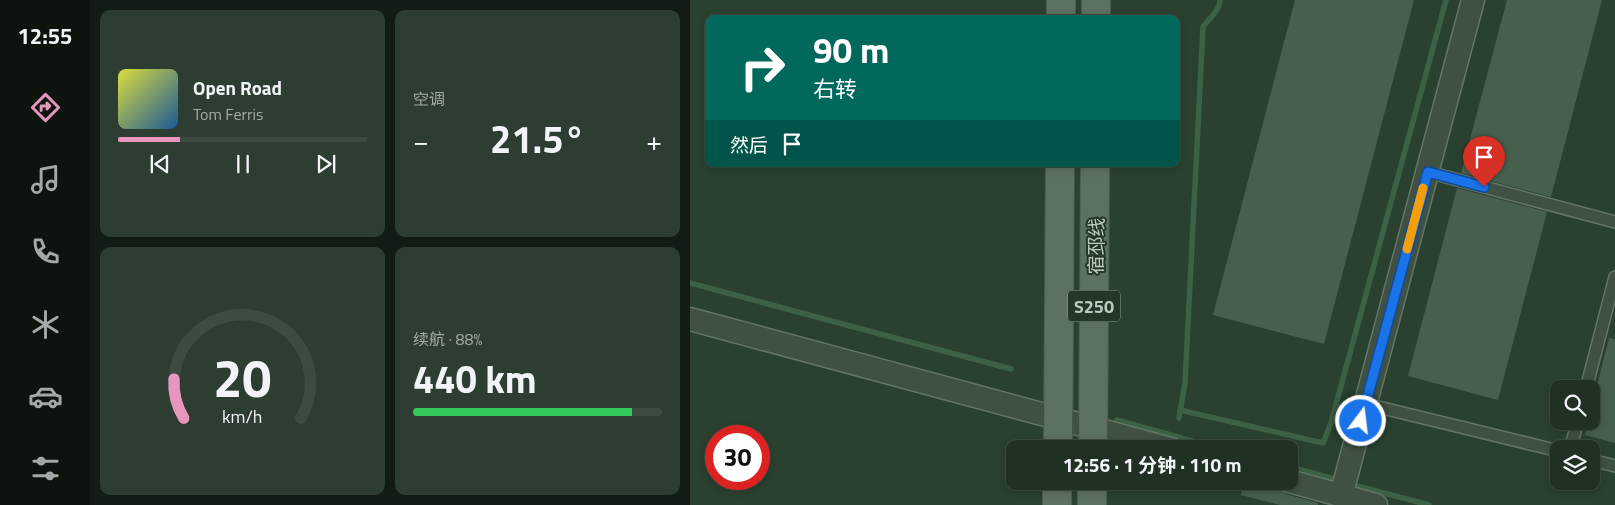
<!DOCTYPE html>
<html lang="zh">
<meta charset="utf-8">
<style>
:root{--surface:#203124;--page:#2d3d31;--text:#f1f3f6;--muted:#a2a9a6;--line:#3d4c41;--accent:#e797bd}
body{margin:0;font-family:"Titillium Web","Noto Sans SC",sans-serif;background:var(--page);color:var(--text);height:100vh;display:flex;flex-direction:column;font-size:19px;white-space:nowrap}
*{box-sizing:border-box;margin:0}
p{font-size:16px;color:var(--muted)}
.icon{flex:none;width:28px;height:28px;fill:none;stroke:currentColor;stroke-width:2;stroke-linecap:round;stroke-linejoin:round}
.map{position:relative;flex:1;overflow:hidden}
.side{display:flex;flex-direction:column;gap:10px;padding:10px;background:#121b14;width:600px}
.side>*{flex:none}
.top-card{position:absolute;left:15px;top:15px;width:475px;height:152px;border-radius:10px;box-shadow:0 2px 8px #0003,0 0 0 1px var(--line);background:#00695c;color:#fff;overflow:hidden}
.fabs{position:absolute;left:860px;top:380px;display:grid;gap:10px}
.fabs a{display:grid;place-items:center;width:50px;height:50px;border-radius:10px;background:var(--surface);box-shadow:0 2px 8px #0003,0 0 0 1px var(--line);font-size:25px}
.speed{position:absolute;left:15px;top:425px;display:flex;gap:10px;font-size:25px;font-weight:700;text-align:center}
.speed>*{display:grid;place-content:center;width:65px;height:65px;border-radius:50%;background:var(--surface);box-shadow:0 2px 8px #0003,0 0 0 1px var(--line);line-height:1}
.speed .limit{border:8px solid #d22;background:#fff;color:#111}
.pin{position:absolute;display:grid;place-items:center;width:42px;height:42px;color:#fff;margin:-51px -21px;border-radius:50% 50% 50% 0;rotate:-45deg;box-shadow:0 0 5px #0007}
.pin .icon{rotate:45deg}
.me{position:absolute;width:55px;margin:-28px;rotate:15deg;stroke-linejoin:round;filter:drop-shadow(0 0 4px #0008)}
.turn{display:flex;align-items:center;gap:18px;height:105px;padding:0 25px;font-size:22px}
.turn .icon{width:65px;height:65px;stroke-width:2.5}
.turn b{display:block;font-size:35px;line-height:42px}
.then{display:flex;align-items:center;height:48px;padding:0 25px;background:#0003;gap:10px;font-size:19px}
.big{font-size:38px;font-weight:700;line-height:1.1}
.side .widget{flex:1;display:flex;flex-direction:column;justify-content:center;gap:8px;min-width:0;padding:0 18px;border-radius:10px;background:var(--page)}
.side .dial{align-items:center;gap:0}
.dial svg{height:130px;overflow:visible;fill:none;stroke:var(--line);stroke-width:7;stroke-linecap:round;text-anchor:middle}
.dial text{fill:var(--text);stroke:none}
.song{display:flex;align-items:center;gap:15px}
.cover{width:60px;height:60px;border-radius:8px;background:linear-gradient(135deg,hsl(60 70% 55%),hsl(210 70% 35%))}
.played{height:5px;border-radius:2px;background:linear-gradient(90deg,var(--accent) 25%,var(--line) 25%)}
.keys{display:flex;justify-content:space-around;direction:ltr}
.heat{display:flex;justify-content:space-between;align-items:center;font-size:28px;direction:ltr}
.charge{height:8px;border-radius:4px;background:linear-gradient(90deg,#34c759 88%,var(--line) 0)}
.side .tiles{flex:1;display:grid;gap:10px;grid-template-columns:repeat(2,1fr)}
.trip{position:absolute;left:316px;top:440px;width:292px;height:50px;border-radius:10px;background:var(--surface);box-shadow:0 2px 8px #0003,0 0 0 1px var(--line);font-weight:700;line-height:50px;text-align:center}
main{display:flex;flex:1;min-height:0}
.tab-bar{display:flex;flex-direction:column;width:90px;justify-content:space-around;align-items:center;background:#0d140e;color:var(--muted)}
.tab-bar .icon{width:35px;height:35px}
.tab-bar .on{color:var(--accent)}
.tab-bar b{font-size:22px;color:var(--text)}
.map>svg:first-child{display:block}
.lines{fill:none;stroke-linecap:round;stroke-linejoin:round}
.stream{stroke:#3c6145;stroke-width:5.5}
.building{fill:#47604e}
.service-casing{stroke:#637467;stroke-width:14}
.minor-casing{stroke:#637467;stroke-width:25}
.primary-casing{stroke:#4b5d50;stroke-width:30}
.service{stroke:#3f5143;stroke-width:11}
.minor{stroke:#3f5143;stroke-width:22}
.primary{stroke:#5d7162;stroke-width:28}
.route-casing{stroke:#114b97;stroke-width:12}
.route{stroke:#1a73e8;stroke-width:9}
.slow{stroke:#f59e0b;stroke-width:9}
.labels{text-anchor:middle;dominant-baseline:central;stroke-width:4;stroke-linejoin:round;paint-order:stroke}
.shield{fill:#233628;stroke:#8e9e92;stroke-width:1}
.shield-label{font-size:18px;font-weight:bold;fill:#bccbc0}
.street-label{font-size:19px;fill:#bccbc0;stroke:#233628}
</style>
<main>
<nav class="tab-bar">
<b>12:55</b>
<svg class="icon on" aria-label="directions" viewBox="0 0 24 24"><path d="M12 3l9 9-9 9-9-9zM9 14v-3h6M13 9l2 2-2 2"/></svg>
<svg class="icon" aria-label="music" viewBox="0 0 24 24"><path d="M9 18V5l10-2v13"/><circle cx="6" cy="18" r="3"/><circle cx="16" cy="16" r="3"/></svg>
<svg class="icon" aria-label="phone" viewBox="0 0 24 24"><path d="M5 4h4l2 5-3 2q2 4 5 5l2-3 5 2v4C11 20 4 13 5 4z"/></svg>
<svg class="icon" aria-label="climate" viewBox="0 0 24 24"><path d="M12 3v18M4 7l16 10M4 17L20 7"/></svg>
<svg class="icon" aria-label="car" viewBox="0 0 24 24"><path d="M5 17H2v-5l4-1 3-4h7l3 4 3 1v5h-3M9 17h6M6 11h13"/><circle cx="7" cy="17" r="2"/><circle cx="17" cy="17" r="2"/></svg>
<svg class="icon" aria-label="filters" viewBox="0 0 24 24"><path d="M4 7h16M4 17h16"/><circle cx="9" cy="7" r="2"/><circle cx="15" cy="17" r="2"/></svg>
</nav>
<section class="side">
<div class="tiles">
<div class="widget">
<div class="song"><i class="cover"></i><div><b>Open Road</b><p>Tom Ferris</p></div></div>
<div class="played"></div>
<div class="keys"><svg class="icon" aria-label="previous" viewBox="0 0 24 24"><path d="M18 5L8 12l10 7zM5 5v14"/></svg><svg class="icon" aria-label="pause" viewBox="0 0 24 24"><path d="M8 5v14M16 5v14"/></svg><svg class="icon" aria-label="next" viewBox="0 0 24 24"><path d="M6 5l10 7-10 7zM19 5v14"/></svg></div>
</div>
<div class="widget"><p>空调</p>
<div class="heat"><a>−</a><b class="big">21.5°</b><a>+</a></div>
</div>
<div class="widget dial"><svg viewBox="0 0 100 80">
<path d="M14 69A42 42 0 1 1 86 69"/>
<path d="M14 69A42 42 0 0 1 8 45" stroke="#e797bd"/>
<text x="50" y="56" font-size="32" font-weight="700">20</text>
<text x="50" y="72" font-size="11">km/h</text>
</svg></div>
<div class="widget"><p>续航 · 88%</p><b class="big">440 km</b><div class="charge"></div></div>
</div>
</section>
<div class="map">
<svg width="925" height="505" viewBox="0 0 925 505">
<rect width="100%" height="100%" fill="#2b4130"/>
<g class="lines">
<g class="stream">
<path d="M0 283 321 369"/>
<path d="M490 410 633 443 641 423 756 0"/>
<path d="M489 418 495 383 513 27C519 18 530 11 530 0"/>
<path d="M427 420 531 449"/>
<path d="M600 467 651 481"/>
<path d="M660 484 739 505"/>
</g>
</g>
<g class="building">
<path d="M605 0H724L634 344 523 315Z"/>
<path d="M817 0H912L861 197 771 173Z"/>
<path d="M767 188 857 212 808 400 718 376Z"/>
<path d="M919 338 925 339V443L895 435 898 421H901V410Z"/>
<path d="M554 481 589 489 596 494 628 503V505H590L551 495Z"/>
</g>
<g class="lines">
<g class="service-casing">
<g id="service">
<path d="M738 172 925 222"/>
<path d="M896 389 925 277"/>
<path d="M676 404 869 451"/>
<path d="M880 449 888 421"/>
<path d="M901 460 925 466"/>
</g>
</g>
<g class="minor-casing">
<g id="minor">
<path d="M0 319 481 449"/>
<path d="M599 481 686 505"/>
<path d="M651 496 783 0"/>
</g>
</g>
<g class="primary-casing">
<g id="primary">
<path d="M371 19V0"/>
<path d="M406 19V0"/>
<path d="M368 449 370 164"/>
<path d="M403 449 405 164"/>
<path d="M367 505V481"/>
<path d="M402 505V481"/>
</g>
</g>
<use href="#service" class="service"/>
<use href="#minor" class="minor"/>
<use href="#primary" class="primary"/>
</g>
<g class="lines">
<g class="route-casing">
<path id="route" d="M671 421 738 172 794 187"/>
</g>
<use href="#route" class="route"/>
<path class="slow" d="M717 249 733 188"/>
</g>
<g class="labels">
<rect class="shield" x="378" y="290.5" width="52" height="31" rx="4"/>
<g class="shield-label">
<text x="404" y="306">S250</text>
</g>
<g class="street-label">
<text transform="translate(405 246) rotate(-90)">宿邳线</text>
</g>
</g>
</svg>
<div class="fabs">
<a><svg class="icon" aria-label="search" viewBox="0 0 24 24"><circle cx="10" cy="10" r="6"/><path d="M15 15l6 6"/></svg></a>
<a><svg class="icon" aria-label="layers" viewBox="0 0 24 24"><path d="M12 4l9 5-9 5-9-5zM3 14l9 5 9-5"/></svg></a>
</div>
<div class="speed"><div class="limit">30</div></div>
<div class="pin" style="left:794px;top:187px;background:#d93025"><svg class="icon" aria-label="arrive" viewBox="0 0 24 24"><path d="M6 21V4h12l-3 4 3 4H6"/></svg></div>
<svg class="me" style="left:671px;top:421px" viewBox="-20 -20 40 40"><circle r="17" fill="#1a73e8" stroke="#fff" stroke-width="3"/><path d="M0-11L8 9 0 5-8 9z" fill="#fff"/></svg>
<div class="trip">12:56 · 1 分钟 · 110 m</div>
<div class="top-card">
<div class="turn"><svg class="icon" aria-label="right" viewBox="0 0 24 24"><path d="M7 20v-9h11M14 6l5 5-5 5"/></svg><div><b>90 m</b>右转</div></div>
<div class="then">然后<svg class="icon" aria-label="arrive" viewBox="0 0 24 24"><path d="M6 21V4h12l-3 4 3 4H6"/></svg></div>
</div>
</div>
</main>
